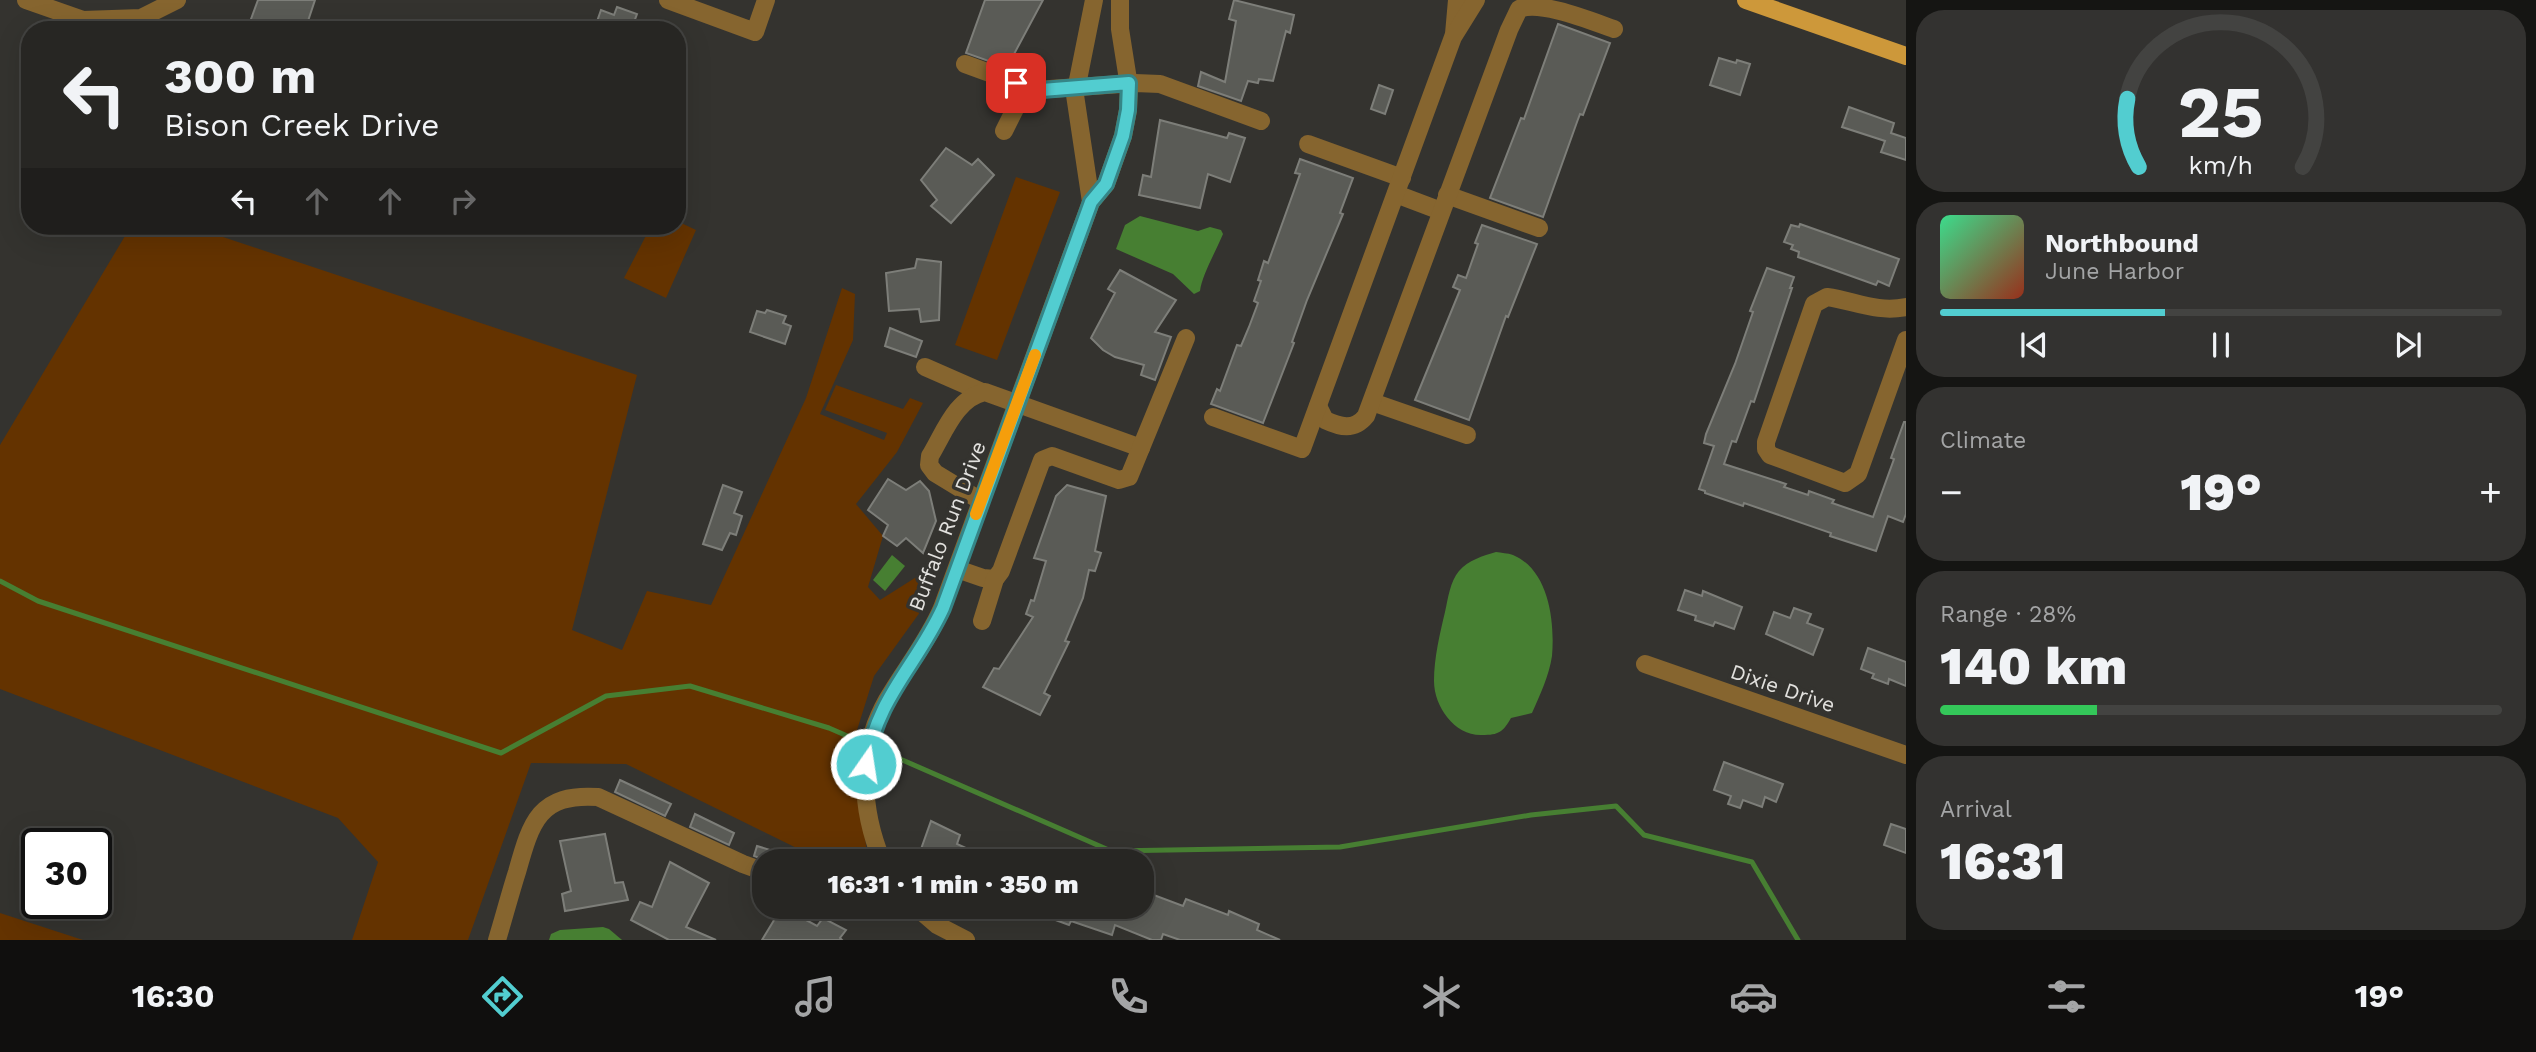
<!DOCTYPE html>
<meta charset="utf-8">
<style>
:root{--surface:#272623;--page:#333230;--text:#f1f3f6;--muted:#a4a5a6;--line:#434341;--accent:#52cdd0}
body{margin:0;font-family:"Work Sans",sans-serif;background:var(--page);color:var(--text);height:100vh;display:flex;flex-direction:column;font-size:26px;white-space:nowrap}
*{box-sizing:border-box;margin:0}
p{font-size:23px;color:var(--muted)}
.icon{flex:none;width:38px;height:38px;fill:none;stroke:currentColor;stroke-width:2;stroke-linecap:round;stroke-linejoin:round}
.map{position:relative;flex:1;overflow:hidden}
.side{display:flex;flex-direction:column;gap:10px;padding:10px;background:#151513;width:630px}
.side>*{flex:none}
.top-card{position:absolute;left:21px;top:21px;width:665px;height:214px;border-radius:28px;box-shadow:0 7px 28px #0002,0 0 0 2px var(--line);background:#272623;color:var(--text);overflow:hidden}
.speed{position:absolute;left:21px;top:828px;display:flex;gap:14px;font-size:35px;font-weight:700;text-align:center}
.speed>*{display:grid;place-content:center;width:91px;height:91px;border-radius:50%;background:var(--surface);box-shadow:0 7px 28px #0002,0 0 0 2px var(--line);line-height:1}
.speed .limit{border:4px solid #111;border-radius:10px;background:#fff;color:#111}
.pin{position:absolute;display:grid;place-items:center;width:60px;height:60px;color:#fff;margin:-30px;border-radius:14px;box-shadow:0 4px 10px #0006}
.me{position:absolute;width:77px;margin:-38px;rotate:13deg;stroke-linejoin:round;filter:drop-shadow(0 0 5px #0008)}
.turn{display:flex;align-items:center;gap:24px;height:147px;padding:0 28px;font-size:32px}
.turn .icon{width:91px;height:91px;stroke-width:2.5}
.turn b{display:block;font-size:49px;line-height:60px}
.lanes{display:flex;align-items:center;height:66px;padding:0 28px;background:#0003;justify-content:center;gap:35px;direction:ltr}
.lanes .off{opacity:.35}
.big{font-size:52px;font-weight:800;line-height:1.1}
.side .tile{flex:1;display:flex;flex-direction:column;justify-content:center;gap:10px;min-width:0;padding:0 24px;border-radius:28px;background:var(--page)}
.side .dial{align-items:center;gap:0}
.dial svg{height:182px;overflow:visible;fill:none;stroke:var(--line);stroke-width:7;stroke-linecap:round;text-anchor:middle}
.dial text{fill:var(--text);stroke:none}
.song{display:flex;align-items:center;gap:21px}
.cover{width:84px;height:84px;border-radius:10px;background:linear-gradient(135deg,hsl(150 70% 55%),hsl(10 70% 35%))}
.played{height:7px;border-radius:4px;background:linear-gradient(90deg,var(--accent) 40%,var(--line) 40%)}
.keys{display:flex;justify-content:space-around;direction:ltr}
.heat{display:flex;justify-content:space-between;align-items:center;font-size:38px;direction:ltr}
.charge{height:10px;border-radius:5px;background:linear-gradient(90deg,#34c759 28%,var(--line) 0)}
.trip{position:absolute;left:752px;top:849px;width:402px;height:70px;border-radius:28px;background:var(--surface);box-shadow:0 7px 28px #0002,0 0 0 2px var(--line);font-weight:800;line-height:70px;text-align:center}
.dock{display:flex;height:112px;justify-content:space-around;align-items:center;background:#100f0e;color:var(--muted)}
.dock .icon{width:49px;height:49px}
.dock .selected{color:var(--accent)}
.dock b{font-size:32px;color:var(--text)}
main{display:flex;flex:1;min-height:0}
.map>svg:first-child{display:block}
.green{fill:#643300}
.water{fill:#477f32}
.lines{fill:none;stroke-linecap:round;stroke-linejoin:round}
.stream{stroke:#477f32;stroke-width:5}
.building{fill:#5a5b56;stroke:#7d7e79;stroke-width:2}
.minor{stroke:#86652f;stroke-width:18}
.major{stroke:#cd983a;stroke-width:18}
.route-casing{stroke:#358587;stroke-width:18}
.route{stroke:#52cdd0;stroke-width:12}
.slow{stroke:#f59e0b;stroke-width:12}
.labels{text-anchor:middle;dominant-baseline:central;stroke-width:7;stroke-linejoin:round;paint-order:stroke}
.street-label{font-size:21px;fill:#e2e1de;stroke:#34332f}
</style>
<main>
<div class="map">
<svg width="1906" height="940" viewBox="0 0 1906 940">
<rect width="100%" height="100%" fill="#34332f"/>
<g class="green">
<path d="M1016 177 1060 192 997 360 955 345Z"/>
<path d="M677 221 696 230 666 298 624 278 651 226H677Z"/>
<path d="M131 226H190L637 375 572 630 622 650 647 591 711 605 806 398 842 288 855 294 853 340 820 414 884 440 887 433 825 410 836 385 903 409 910 398 923 403 897 452 856 504 883 536 868 587 880 600 929 569 923 608 874 676 853 743 868 861H823L626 764 531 763 468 940H352L378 862 338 818 0 689V445Z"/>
<path d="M0 913 83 940H0Z"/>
</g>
<g class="water">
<path d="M1140 216 1198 231 1210 227 1221 230 1223 234C1216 251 1202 275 1200 291L1194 294 1173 274 1116 249 1125 225Z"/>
<path d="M1496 552C1501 553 1508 553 1513 555 1549 570 1555 622 1552 656 1549 676 1540 695 1532 713L1511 718C1503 732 1499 735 1482 735 1455 736 1434 707 1434 681 1434 658 1440 633 1445 612 1448 598 1450 582 1459 571 1468 560 1483 556 1496 552Z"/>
<path d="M892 555 905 566 885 591 873 580Z"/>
<path d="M603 927 609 929 622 940H549L551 934 560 930Z"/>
</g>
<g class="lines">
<path class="stream" d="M0 581 38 601 501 753 606 696 690 686 829 728 1111 851 1340 847 1531 815 1616 806 1644 835 1752 862 1798 940"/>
</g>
<g class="building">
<path d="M258 0H315L305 30H247Z"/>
<path d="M985 0H1043L1013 56 1015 57 1011 69 966 53Z"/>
<path d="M1234 0 1294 15 1290 33 1286 31 1273 81 1259 79 1258 83 1248 81 1241 101 1198 86 1201 72 1225 82 1236 21 1229 19Z"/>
<path d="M617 7 637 14 631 30H594L601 10 614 15Z"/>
<path d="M1558 24 1610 43 1583 115 1580 114 1577 122 1543 217 1490 198 1521 118 1524 119Z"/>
<path d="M1719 58 1736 63 1737 60 1750 64 1740 95 1710 85Z"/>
<path d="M1379 85 1393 90 1385 114 1371 109Z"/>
<path d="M1849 107 1894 123 1891 133 1906 138V160L1881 152 1885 141 1842 127Z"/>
<path d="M1160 120 1227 138 1229 133 1245 138 1230 182 1208 174 1200 208 1139 195 1143 175 1151 177Z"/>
<path d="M946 148 972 165 978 159 994 175 951 223 931 206 937 200 921 180Z"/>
<path d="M1300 159 1353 178 1340 213 1343 214 1307 300 1292 342 1294 343 1263 423 1211 404 1217 389 1220 391 1237 345 1241 346 1249 327 1258 303 1254 301 1261 281 1258 280 1264 261 1268 263 1300 174 1295 173Z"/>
<path d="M1800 224 1899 259 1889 286 1878 281 1876 285 1798 257 1799 252 1791 249 1793 245 1784 242 1791 225 1799 227Z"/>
<path d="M1482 225 1537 244 1508 317 1506 316 1469 420 1415 400 1460 290 1453 287 1458 275 1466 278 1478 244 1475 243Z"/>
<path d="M917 259 941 262 939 320 921 322 919 309 889 311 886 273 915 268Z"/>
<path d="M1767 268 1794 277 1790 288H1792L1754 402 1751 401 1736 442 1732 441 1724 464 1786 484 1784 487 1808 495 1809 491 1834 500 1832 503 1873 517 1894 459 1891 458 1904 422H1906V514L1903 522 1888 516 1876 551 1830 536 1831 533 1744 503 1743 506 1705 493V491L1699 489 1714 446 1704 443 1706 434 1735 364 1753 312 1750 311Z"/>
<path d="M1120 270 1176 300 1155 332 1171 337 1155 380 1141 375 1144 365 1115 357 1103 350 1091 338 1115 293 1108 289Z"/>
<path d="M767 310 786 316 783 323 791 326 785 344 750 332 757 311 765 313Z"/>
<path d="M890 328 922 341 916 357 885 346Z"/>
<path d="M888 479 906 490 920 481 929 491 936 521 923 553 906 538 897 546 883 536 888 525 868 510Z"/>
<path d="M723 485 742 492 734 513 742 516 736 535 730 533 722 550 703 544Z"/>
<path d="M1067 485 1106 496 1095 551 1101 553 1095 571 1089 570 1083 598 1065 641 1069 642 1044 693 1050 696 1040 715 983 687 994 668 999 669 1033 617 1026 614 1031 600 1034 601 1046 561 1034 558 1056 496Z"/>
<path d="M1685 590 1702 596 1703 591 1742 607 1734 629 1715 622 1713 626 1695 620 1696 616 1678 610Z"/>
<path d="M1794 608 1811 614 1807 623 1823 629 1813 655 1766 634 1774 612 1790 618Z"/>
<path d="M1868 648 1906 662V686L1889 679 1888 684 1872 678 1874 674 1861 669Z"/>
<path d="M1724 762 1783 784 1776 802 1765 797 1762 807 1743 800 1740 808 1728 804 1731 796 1714 790Z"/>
<path d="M620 780 671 804 665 816 615 792Z"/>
<path d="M695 814 734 833 729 845 690 827Z"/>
<path d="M931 821 960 835 957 844 994 861H940L920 852Z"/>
<path d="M1891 824 1906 829V853L1884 845Z"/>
<path d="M605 834 615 883 623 882 628 900 565 911 562 894 571 891 560 841Z"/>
<path d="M757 846 796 858V861H768L754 856Z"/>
<path d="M670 862 709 883 686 927 716 940H669L631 920 640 902 652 907Z"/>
<path d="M1143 891 1183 906 1186 899 1228 915 1229 911 1259 924 1257 930 1280 940H1180L1163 934 1161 940H1152L1115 925 1112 935 1071 921 1069 925 1023 908 1143 906Z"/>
<path d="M782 907 817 926 823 918 846 930 840 938 842 940H762Z"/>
</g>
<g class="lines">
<g class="minor">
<path d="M26 0 83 20 141 18 177 0"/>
<path d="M668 0 755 32 766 0"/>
<path d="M1454 34 1457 0"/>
<path d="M965 64 1036 90 1135 83 1160 84 1261 121"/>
<path d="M1004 131 1026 87"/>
<path d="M1308 144 1402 178"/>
<path d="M1396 194 1441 211"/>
<path d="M1447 195 1539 228"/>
<path d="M1091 202 1075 95 1094 0"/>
<path d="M1906 307C1877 313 1855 301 1827 297L1814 304 1766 442V449L1770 455 1845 483 1858 474 1906 340"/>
<path d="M925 367 982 392"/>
<path d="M1372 402 1467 435"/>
<path d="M1318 406 1325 420C1340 427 1354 431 1366 416L1509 30 1519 9C1540 0 1591 21 1614 29"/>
<path d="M1213 417 1302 449 1453 37 1476 0"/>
<path d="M981 501 935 473 929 465 930 456C944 433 956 398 985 392L1141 448"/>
<path d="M957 569 983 578 995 579"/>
<path d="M982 621 995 579 1001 571 1042 460 1052 456 1119 480 1129 477 1186 338"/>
<path d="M1645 664 1906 755"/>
<path d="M882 861C860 807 858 752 887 700 905 669 928 641 942 608L1091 202 1106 184 1123 136 1128 110 1129 86 1120 29V0"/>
<path d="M915 906 937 925 966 940"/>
<path d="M497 940C504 917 510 894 517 872 531 822 539 793 598 797L743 864 765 872"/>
</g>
<path class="major" d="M1746 0 1906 56"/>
</g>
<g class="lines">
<g class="route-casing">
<path id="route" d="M866 764C877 697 917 665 943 608L1091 202 1106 184 1123 136 1128 110 1129 83 1042 90 1016 83"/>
</g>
<use href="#route" class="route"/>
<path class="slow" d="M976 514 1035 355"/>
</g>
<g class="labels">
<g class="street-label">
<text transform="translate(947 526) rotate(-69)">Buffalo Run Drive</text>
<text transform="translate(1783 688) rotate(19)">Dixie Drive</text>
</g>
</g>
</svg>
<div class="speed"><div class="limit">30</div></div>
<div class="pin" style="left:1016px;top:83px;background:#d93025"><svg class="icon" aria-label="arrive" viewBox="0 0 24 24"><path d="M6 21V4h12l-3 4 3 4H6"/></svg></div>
<svg class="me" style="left:866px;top:764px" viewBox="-20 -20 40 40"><circle r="17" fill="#52cdd0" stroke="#fff" stroke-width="3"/><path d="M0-11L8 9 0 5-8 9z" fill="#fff"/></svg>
<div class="trip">16:31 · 1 min · 350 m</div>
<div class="top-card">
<div class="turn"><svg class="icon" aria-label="left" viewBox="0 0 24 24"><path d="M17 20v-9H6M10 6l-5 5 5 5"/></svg><div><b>300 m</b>Bison Creek Drive</div></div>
<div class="lanes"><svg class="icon" aria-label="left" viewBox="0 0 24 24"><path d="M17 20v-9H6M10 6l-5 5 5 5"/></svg><svg class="icon off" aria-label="ahead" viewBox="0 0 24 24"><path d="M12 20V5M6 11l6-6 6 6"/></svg><svg class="icon off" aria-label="ahead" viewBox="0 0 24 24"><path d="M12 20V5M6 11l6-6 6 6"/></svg><svg class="icon off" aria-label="right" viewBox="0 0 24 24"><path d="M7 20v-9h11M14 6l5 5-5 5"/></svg></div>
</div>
</div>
<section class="side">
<div class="tile dial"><svg viewBox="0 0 100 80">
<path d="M14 69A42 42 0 1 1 86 69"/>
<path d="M14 69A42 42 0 0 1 9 39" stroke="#52cdd0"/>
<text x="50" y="56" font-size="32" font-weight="700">25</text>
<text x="50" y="72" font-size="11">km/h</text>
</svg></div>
<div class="tile">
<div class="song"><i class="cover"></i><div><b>Northbound</b><p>June Harbor</p></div></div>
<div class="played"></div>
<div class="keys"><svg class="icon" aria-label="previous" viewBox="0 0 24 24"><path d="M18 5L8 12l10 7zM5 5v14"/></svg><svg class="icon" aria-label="pause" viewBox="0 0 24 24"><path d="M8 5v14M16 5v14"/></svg><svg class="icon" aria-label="next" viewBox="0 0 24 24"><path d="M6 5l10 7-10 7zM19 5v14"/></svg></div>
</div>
<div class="tile"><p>Climate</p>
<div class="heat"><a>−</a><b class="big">19°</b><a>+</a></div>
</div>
<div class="tile"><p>Range · 28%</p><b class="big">140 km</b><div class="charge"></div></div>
<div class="tile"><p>Arrival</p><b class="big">16:31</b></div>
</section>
</main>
<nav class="dock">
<b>16:30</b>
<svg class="icon selected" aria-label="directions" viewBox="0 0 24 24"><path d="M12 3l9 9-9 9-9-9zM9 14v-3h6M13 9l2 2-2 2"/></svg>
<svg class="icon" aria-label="music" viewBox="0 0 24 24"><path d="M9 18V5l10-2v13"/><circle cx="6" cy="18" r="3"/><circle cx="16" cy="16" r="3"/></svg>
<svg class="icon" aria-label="phone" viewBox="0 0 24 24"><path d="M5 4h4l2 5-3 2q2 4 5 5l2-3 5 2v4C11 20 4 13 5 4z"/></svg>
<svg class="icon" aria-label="climate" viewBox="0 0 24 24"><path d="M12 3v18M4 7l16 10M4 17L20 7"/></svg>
<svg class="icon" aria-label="car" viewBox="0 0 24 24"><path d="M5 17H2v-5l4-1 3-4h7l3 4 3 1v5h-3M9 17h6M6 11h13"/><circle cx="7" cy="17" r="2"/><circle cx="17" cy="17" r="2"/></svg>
<svg class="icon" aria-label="filters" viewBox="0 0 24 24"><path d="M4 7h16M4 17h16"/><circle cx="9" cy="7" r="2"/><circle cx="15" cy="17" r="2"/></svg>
<b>19°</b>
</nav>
